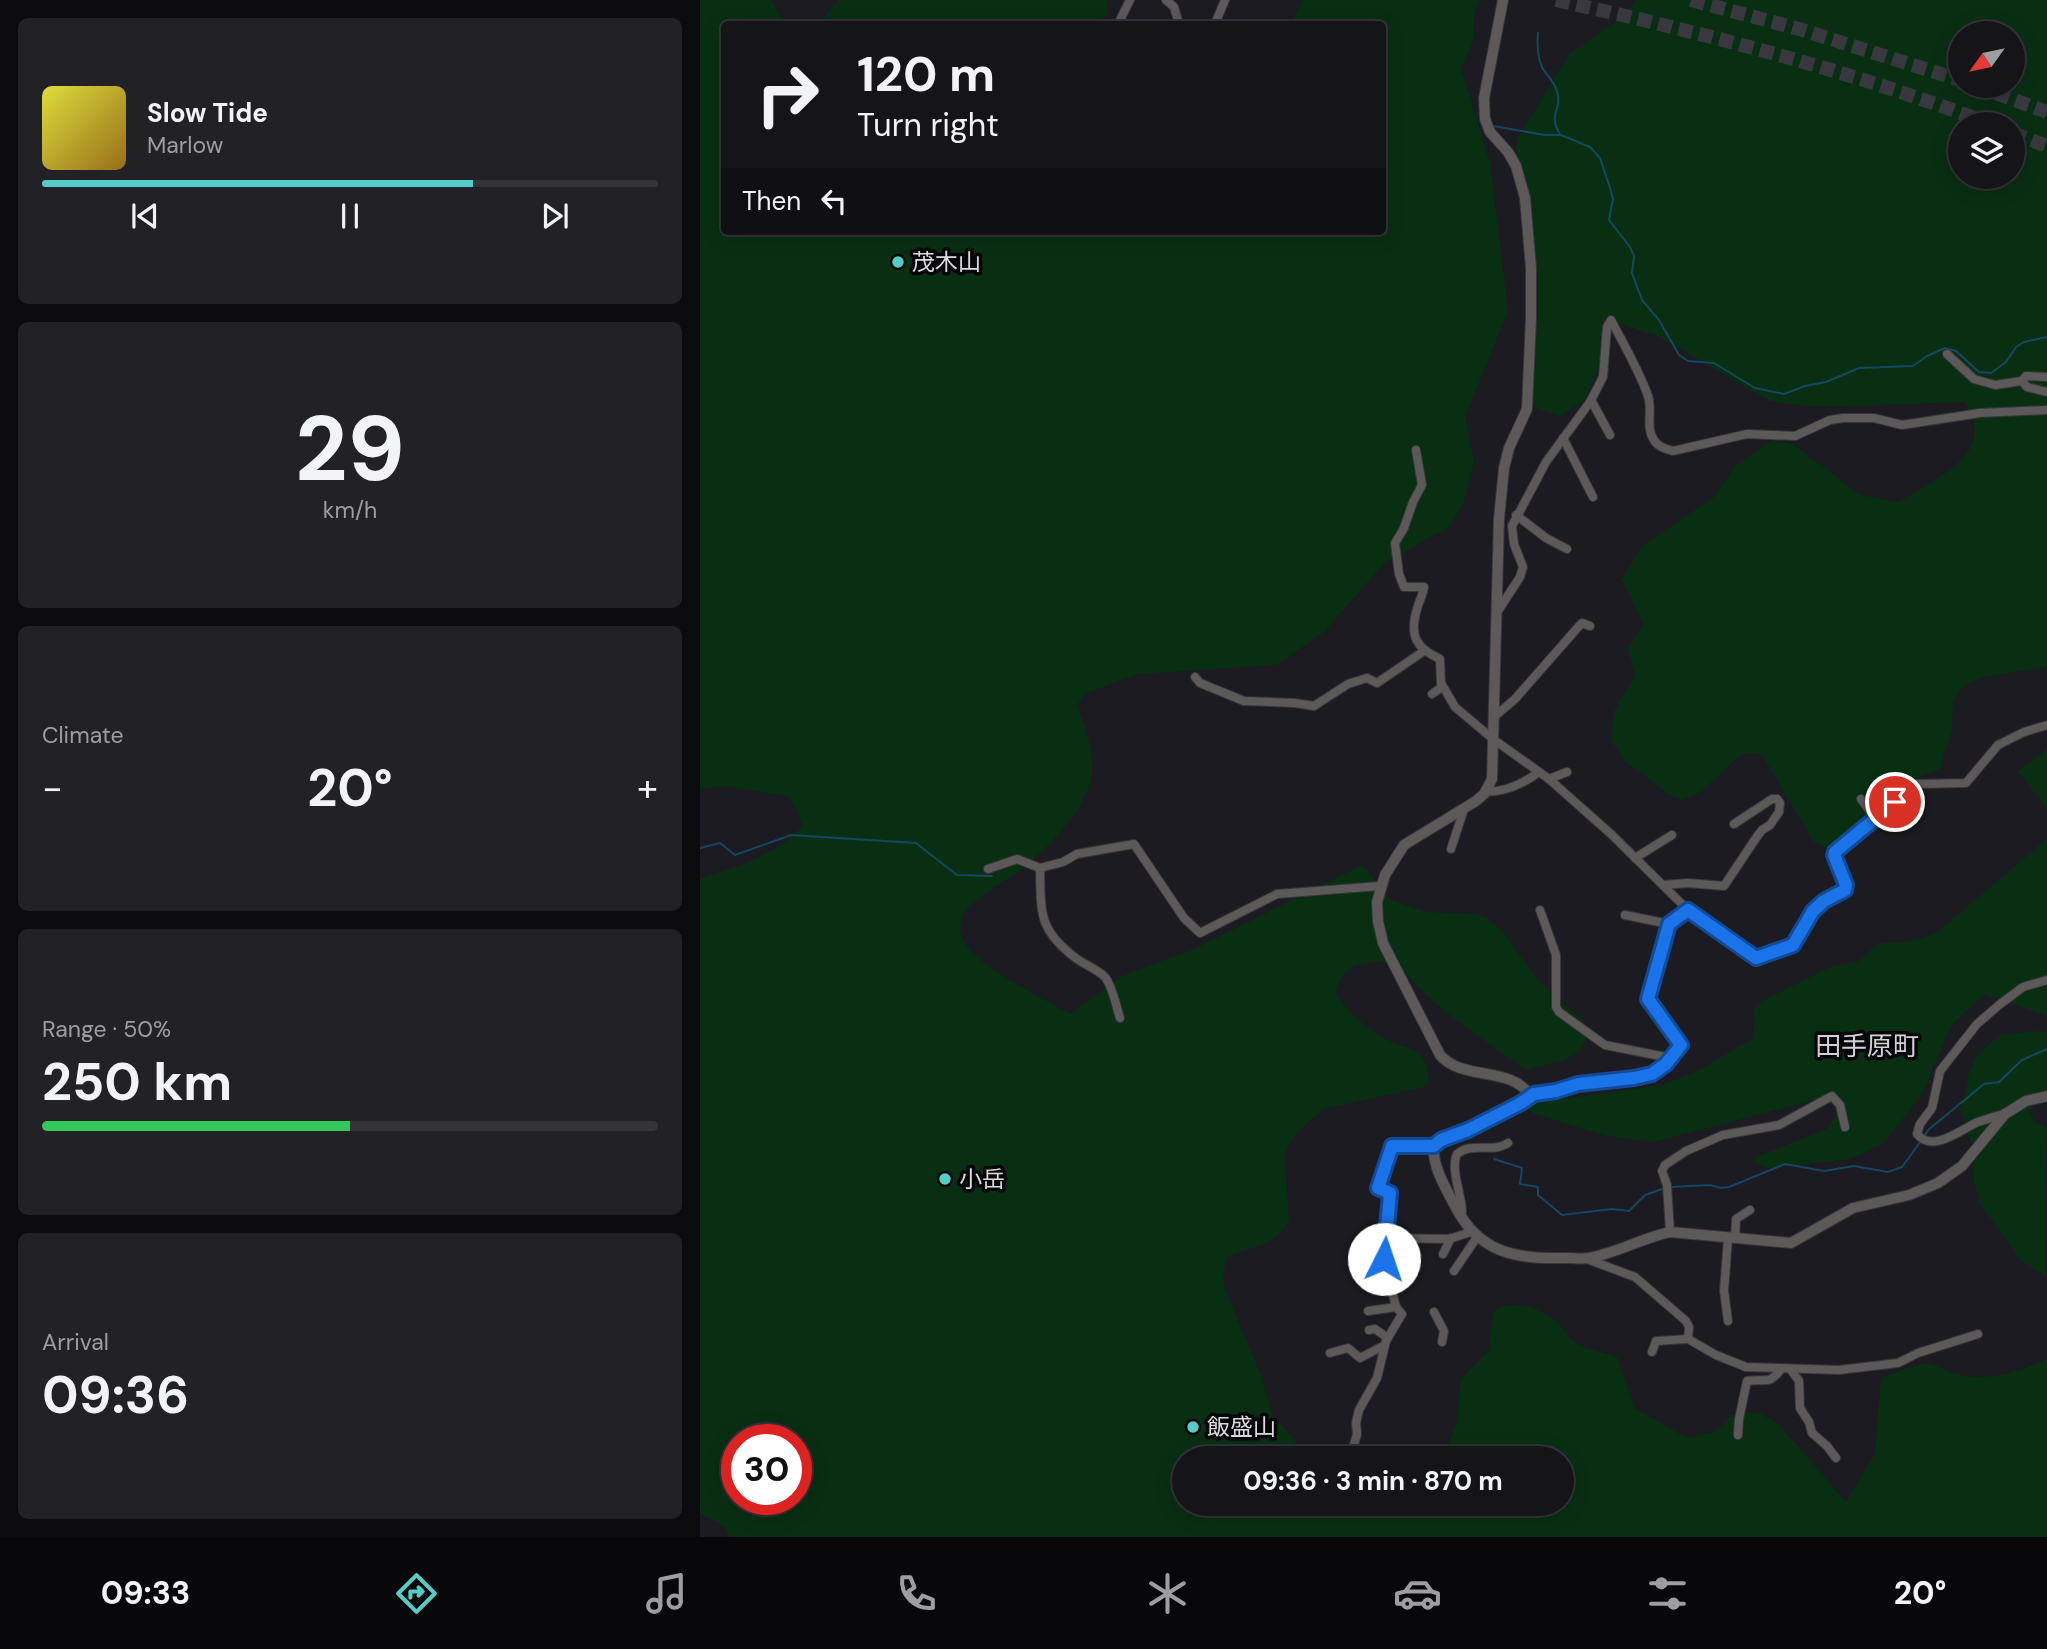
<!DOCTYPE html>
<meta charset="utf-8">
<style>
:root{--surface:#151419;--page:#222126;--text:#f1f3f6;--muted:#9d9ea2;--line:#343338;--accent:#54cdc6}
body{margin:0;font-family:"DM Sans","Noto Sans JP",sans-serif;background:var(--page);color:var(--text);height:100vh;display:flex;flex-direction:column;font-size:26px;white-space:nowrap}
*{box-sizing:border-box;margin:0}
p{font-size:23px;color:var(--muted)}
.icon{flex:none;width:38px;height:38px;fill:none;stroke:currentColor;stroke-width:2;stroke-linecap:round;stroke-linejoin:round}
.map{position:relative;flex:1;overflow:hidden}
.details{display:flex;flex-direction:column;gap:18px;padding:18px;background:#0c0b0e;width:700px}
.details>*{flex:none}
.hud{position:absolute;left:21px;top:21px;width:665px;height:214px;border-radius:7px;box-shadow:0 4px 18px #0003,0 0 0 2px var(--line);background:#151419;color:var(--text);overflow:hidden}
.needle{width:46px;rotate:237deg}
.buttons{position:absolute;left:1248px;top:21px;display:grid;gap:14px}
.buttons a{display:grid;place-items:center;width:77px;height:77px;border-radius:50%;background:var(--surface);box-shadow:0 4px 18px #0003,0 0 0 2px var(--line);font-size:35px}
.speed{position:absolute;left:21px;top:1424px;display:flex;gap:14px;font-size:35px;font-weight:700;text-align:center}
.speed>*{display:grid;place-content:center;width:91px;height:91px;border-radius:50%;background:var(--surface);box-shadow:0 4px 18px #0003,0 0 0 2px var(--line);line-height:1}
.speed .limit{border:10px solid #d22;background:#fff;color:#111}
.pin{position:absolute;display:grid;place-items:center;width:60px;height:60px;color:#fff;margin:-30px;border:4px solid #fff;border-radius:50%;box-shadow:0 2px 7px #0007}
.me{position:absolute;width:77px;margin:-38px;rotate:4deg;stroke-linejoin:round;filter:drop-shadow(0 0 5px #0008)}
.turn{display:flex;align-items:center;gap:24px;height:147px;padding:0 21px;font-size:32px}
.turn .icon{width:91px;height:91px;stroke-width:2.5}
.turn b{display:block;font-size:49px;line-height:60px}
.then{display:flex;align-items:center;height:66px;padding:0 21px;background:#0003;gap:14px;font-size:26px}
.big{font-size:52px;font-weight:700;line-height:1.1}
.details .widget{flex:1;display:flex;flex-direction:column;justify-content:center;gap:10px;min-width:0;padding:0 24px;border-radius:10px;background:var(--page)}
.details .dial{align-items:center;gap:0}
.dial b{font-size:91px;line-height:1}
.song{display:flex;align-items:center;gap:21px}
.cover{width:84px;height:84px;border-radius:10px;background:linear-gradient(135deg,hsl(60 70% 55%),hsl(40 70% 35%))}
.played{height:7px;border-radius:4px;background:linear-gradient(90deg,var(--accent) 70%,var(--line) 70%)}
.keys{display:flex;justify-content:space-around;direction:ltr}
.heat{display:flex;justify-content:space-between;align-items:center;font-size:38px;direction:ltr}
.charge{height:10px;border-radius:5px;background:linear-gradient(90deg,#34c759 50%,var(--line) 0)}
.trip{position:absolute;left:472px;top:1446px;width:402px;height:70px;border-radius:35px;background:var(--surface);box-shadow:0 4px 18px #0003,0 0 0 2px var(--line);font-weight:700;line-height:70px;text-align:center}
.tabs{display:flex;height:112px;justify-content:space-around;align-items:center;background:#08080a;color:var(--muted)}
.tabs .icon{width:49px;height:49px}
.tabs .on{color:var(--accent)}
.tabs b{font-size:32px;color:var(--text)}
main{display:flex;flex:1;min-height:0}
.map>svg:first-child{display:block}
.green{fill:#092f13;fill-rule:evenodd}
.lines{fill:none;stroke-linecap:round;stroke-linejoin:round}
.stream{stroke:#154762;stroke-width:2}
.motorway-tunnel{stroke:#39383e;stroke-width:14;stroke-dasharray:14 7;stroke-linecap:butt}
.minor-casing{stroke:#37363c;stroke-width:10}
.tertiary-casing{stroke:#37363c;stroke-width:12}
.minor{stroke:#5d5959;stroke-width:8}
.tertiary{stroke:#5d5959;stroke-width:10}
.route-casing{stroke:#114b97;stroke-width:18}
.route{stroke:#1a73e8;stroke-width:12}
.poi-dot{fill:#54cdc6;stroke:#070608;stroke-width:2.5}
.labels{text-anchor:middle;dominant-baseline:central;stroke-width:7;stroke-linejoin:round;paint-order:stroke}
.poi-label{font-size:23px;fill:#dcdbdf;stroke:#070608;text-anchor:start}
.quarter-label{font-size:26px;fill:#d3d0d9;stroke:#070608}
</style>
<main>
<section class="details">
<div class="widget">
<div class="song"><i class="cover"></i><div><b>Slow Tide</b><p>Marlow</p></div></div>
<div class="played"></div>
<div class="keys"><svg class="icon" aria-label="previous" viewBox="0 0 24 24"><path d="M18 5L8 12l10 7zM5 5v14"/></svg><svg class="icon" aria-label="pause" viewBox="0 0 24 24"><path d="M8 5v14M16 5v14"/></svg><svg class="icon" aria-label="next" viewBox="0 0 24 24"><path d="M6 5l10 7-10 7zM19 5v14"/></svg></div>
</div>
<div class="widget dial"><b>29</b><p>km/h</p></div>
<div class="widget"><p>Climate</p>
<div class="heat"><a>−</a><b class="big">20°</b><a>+</a></div>
</div>
<div class="widget"><p>Range · 50%</p><b class="big">250 km</b><div class="charge"></div></div>
<div class="widget"><p>Arrival</p><b class="big">09:36</b></div>
</section>
<div class="map">
<svg width="1347" height="1537" viewBox="0 0 1347 1537">
<rect width="100%" height="100%" fill="#1c1b21"/>
<g class="green">
<path d="M0 0H71L85 24H24V231H682V24H590L603 0H779L774 13 773 41 761 69 790 163 808 311 765 417 774 461 764 501 750 526 684 563 624 632 576 665 438 674 386 693 377 705C385 728 394 748 392 773 389 806 346 851 320 870 305 881 281 894 268 908 262 914 258 929 262 938 273 965 344 999 370 1014L422 976 494 949 662 865 691 900 726 912 772 914 786 917 804 933 837 980 881 1018 888 1035 880 1051 865 1060 826 1070 757 1021 730 998 701 969 679 961 656 965 644 973 635 991C642 1007 666 1028 682 1037 708 1054 726 1040 729 1082L724 1087 623 1109 604 1126 589 1143 585 1156 589 1221C584 1227 579 1234 574 1238 560 1249 541 1249 527 1258L523 1276 525 1290 560 1373 573 1417 595 1440 598 1458H485V1503H863V1458H741L747 1448 757 1421 761 1379 790 1349V1333L795 1310C813 1298 847 1310 861 1326 865 1331 869 1339 875 1343 886 1350 904 1352 917 1357L934 1408 987 1438 1015 1432 1032 1415 1045 1412 1061 1414 1079 1425 1146 1502 1175 1454 1181 1378C1196 1373 1214 1363 1230 1364 1238 1365 1247 1372 1256 1374 1286 1382 1319 1372 1347 1359V1537H29L26 1528 0 1513V879C34 867 79 855 102 826L97 810 87 796 22 786 0 789ZM37 1440H96V1500H37Z"/>
<path d="M138 0H407L408 16 391 24H111L123 19Z"/>
<path d="M936 0H1347V667L1284 677 1265 684 1253 701 1252 731 1241 765 1244 767 1211 781 1127 848 1114 842 1061 753 1041 754 1001 792 981 800 969 794 925 761 912 742 913 713 935 675 928 649 944 625 922 580 942 546 1014 497 1037 464 1071 441 1092 444 1160 495 1199 502C1224 486 1277 463 1275 428 1274 420 1268 410 1264 402L1148 406H1105L1070 401 958 336 917 323 885 400 860 416 833 407 829 224 816 153 818 137 871 52 921 18ZM1260 33H1312V86H1260ZM1260 124H1312V177H1260Z"/>
<path d="M1347 749V809L1318 771Z"/>
<path d="M1347 839V1016L1284 994 1251 1026 1222 1094 1184 1143 1151 1159 1067 1168 1054 1163 1056 1157 1127 1129 1136 1116 1135 1101H1111L953 1142 907 1136 832 1113 829 1107 841 1102 962 1085 998 1071 1053 1038 1054 1009 1064 1000 1130 967 1157 962 1179 943 1206 942 1235 934Z"/>
<path d="M1332 1031 1347 1032V1089L1337 1097 1329 1112 1336 1123 1347 1127 1345 1276 1321 1261 1279 1202 1274 1180 1273 1146 1260 1109 1266 1093 1268 1076 1276 1057 1298 1036Z"/>
</g>
<g class="lines">
<g class="stream">
<path d="M838 33C837 44 837 56 842 67 846 75 854 81 857 91 863 110 847 113 860 134"/>
<path d="M793 126 845 135H861L890 147 900 158 910 188 913 199 909 220 930 247 934 256 932 273 942 300 959 320 979 355 988 361 1014 363 1055 388 1084 394 1105 386 1126 382 1159 368 1213 366 1227 356 1245 348 1256 351 1279 372 1291 373 1306 362 1316 347 1324 342 1347 337"/>
<path d="M0 848 20 843 35 855 91 835 216 843 257 875 292 876"/>
<path d="M1224 1137 1228 1130 1284 1084 1299 1082 1322 1060 1347 1049"/>
<path d="M794 1159 822 1168 820 1184 838 1187V1195L862 1215 912 1209 929 1211 945 1195 962 1189"/>
<path d="M971 1187 1010 1185 1021 1188 1029 1187 1085 1164 1124 1171 1154 1166 1188 1172 1202 1167 1221 1141"/>
</g>
<g class="motorway-tunnel">
<path d="M856 0C1003 33 1150 70 1290 124"/>
<path d="M991 0 1099 29 1260 80"/>
<path d="M1276 86 1347 112"/>
<path d="M1312 133 1347 146"/>
</g>
<g class="minor-casing">
<g id="minor">
<path d="M466 0 474 7 479 24"/>
<path d="M418 24 430 0"/>
<path d="M515 24 525 0"/>
<path d="M1247 354 1274 379 1295 385 1322 381"/>
<path d="M1347 377 1326 376 1322 381 1327 387 1347 392"/>
<path d="M891 400 910 435"/>
<path d="M863 438 893 497"/>
<path d="M716 450 722 485 713 502 704 528 695 543 699 574 704 587H724C723 595 719 601 717 609 709 636 716 648 740 659L741 683 755 707 793 739 849 779 911 834 988 910 1053 956C1060 957 1067 955 1075 953 1102 945 1099 927 1116 909 1124 900 1141 896 1146 885L1135 852 1216 784 1266 783 1298 745 1324 732 1347 725"/>
<path d="M816 515 846 538 867 549"/>
<path d="M798 611 820 577 823 567 814 544 812 526 846 462 890 402 903 377 907 327 911 320C924 345 939 370 948 396 953 411 945 427 954 440 958 447 966 449 973 451L1047 434 1095 436 1130 420 1143 418H1174L1202 425 1280 413 1347 410"/>
<path d="M495 677 500 683 544 701 595 703 614 706 648 684 667 678 677 683 724 651"/>
<path d="M732 694 742 687"/>
<path d="M794 717 815 699 880 625 882 623 890 626"/>
<path d="M849 779 867 772"/>
<path d="M785 792C806 792 823 784 839 772"/>
<path d="M1161 799 1175 819"/>
<path d="M751 849 764 809"/>
<path d="M935 858 972 835"/>
<path d="M340 868C341 913 338 930 377 959 386 965 398 970 405 977 413 987 416 1006 420 1018"/>
<path d="M288 869 317 859 340 868 363 862 377 854 434 844 484 918 500 933 577 894 680 886"/>
<path d="M963 885 988 883 1024 886 1056 838 1062 830 1070 825 1079 812 1080 803 1077 799H1072L1034 824"/>
<path d="M840 910 856 955V1007L859 1012 905 1045 971 1058"/>
<path d="M925 915 969 924"/>
<path d="M830 1095C839 1092 848 1093 857 1091 864 1089 871 1085 878 1084 913 1077 966 1087 981 1045L978 1039 948 999 969 924 988 910"/>
<path d="M1305 1114C1296 1116 1287 1119 1278 1122 1261 1129 1233 1154 1217 1134L1220 1124 1232 1108 1240 1071 1277 1024 1299 1005 1323 987 1347 980"/>
<path d="M760 1215 762 1212C762 1195 750 1170 757 1154 772 1141 792 1154 808 1143"/>
<path d="M970 1232 967 1185 962 1171 965 1165 986 1151 1023 1135 1079 1125 1132 1096 1140 1105 1145 1127"/>
<path d="M675 1235H689"/>
<path d="M690 1238 687 1227 690 1193 678 1188 692 1146H734"/>
<path d="M1028 1238 1024 1291 1028 1321"/>
<path d="M1035 1239 1036 1219 1050 1210"/>
<path d="M743 1254 751 1238"/>
<path d="M887 1259 935 1277 986 1321 989 1327 988 1339 1016 1355 1046 1367 1139 1370 1198 1363 1218 1353 1278 1334"/>
<path d="M670 1267 684 1259"/>
<path d="M754 1271 777 1237"/>
<path d="M668 1311 696 1307"/>
<path d="M734 1312 744 1331 742 1342"/>
<path d="M669 1330 675 1329 688 1338"/>
<path d="M952 1352 956 1341 988 1339"/>
<path d="M630 1353 648 1348 660 1358 685 1345"/>
<path d="M1091 1370 1099 1381 1100 1408 1109 1422 1112 1433 1127 1446 1136 1458"/>
<path d="M1038 1435 1039 1419 1047 1381C1065 1378 1069 1386 1081 1369"/>
<path d="M650 1458 657 1434 656 1423 659 1410 677 1378 686 1341 702 1314 696 1307 684 1259 690 1238 749 1239 771 1232"/>
</g>
</g>
<g class="tertiary-casing">
<path id="tertiary" d="M803 0 784 98 785 119 790 132 808 152 816 166 825 198 831 268V318L827 409 809 448 804 468 799 519 792 779 784 794 776 801 704 845 685 875 677 902 678 921 683 943 740 1055C762 1081 811 1066 830 1095 818 1109 782 1125 765 1132 753 1136 743 1137 734 1146 732 1167 746 1188 755 1206 780 1255 818 1259 868 1258 875 1258 882 1259 889 1258 917 1253 942 1238 970 1232L1091 1243 1153 1208 1209 1195 1238 1183 1262 1166 1305 1114 1326 1101 1347 1096"/>
</g>
<use href="#minor" class="minor"/>
<use href="#tertiary" class="tertiary"/>
</g>
<g class="lines">
<g class="route-casing">
<path id="route" d="M684 1259 690 1238 687 1227 690 1193 678 1188 692 1146H734L741 1140 768 1130 821 1103 834 1094 856 1091 878 1084 934 1078 952 1074 966 1064 981 1045 948 999 969 924 988 910 1056 958 1093 945 1113 911 1124 901 1145 890 1146 885 1134 855 1135 852 1195 802"/>
</g>
<use href="#route" class="route"/>
</g>
<g class="poi-dot">
<circle cx="198" cy="262" r="7"/>
<circle cx="245" cy="1179" r="7"/>
<circle cx="493" cy="1427" r="7"/>
</g>
<g class="labels">
<g class="poi-label">
<text x="212" y="262">茂木山</text>
<text x="259" y="1179">小岳</text>
<text x="507" y="1427">飯盛山</text>
</g>
<g class="quarter-label">
<text x="1167" y="1046">田手原町</text>
</g>
</g>
</svg>
<div class="buttons">
<a><svg class="needle" viewBox="-14 -14 28 28"><path d="M0-13l5 13h-10z" fill="#e53935"/><path d="M0 13l5-13h-10z" fill="#9d9ea2"/></svg></a>
<a><svg class="icon" aria-label="layers" viewBox="0 0 24 24"><path d="M12 4l9 5-9 5-9-5zM3 14l9 5 9-5"/></svg></a>
</div>
<div class="speed"><div class="limit">30</div></div>
<div class="pin" style="left:1195px;top:802px;background:#d93025"><svg class="icon" aria-label="arrive" viewBox="0 0 24 24"><path d="M6 21V4h12l-3 4 3 4H6"/></svg></div>
<svg class="me" style="left:684px;top:1259px" viewBox="-20 -20 40 40"><circle r="19" fill="#fff"/><path d="M0-13L10 11 0 6-10 11z" fill="#1a73e8"/></svg>
<div class="trip">09:36 · 3 min · 870 m</div>
<div class="hud">
<div class="turn"><svg class="icon" aria-label="right" viewBox="0 0 24 24"><path d="M7 20v-9h11M14 6l5 5-5 5"/></svg><div><b>120 m</b>Turn right</div></div>
<div class="then">Then<svg class="icon" aria-label="left" viewBox="0 0 24 24"><path d="M17 20v-9H6M10 6l-5 5 5 5"/></svg></div>
</div>
</div>
</main>
<nav class="tabs">
<b>09:33</b>
<svg class="icon on" aria-label="directions" viewBox="0 0 24 24"><path d="M12 3l9 9-9 9-9-9zM9 14v-3h6M13 9l2 2-2 2"/></svg>
<svg class="icon" aria-label="music" viewBox="0 0 24 24"><path d="M9 18V5l10-2v13"/><circle cx="6" cy="18" r="3"/><circle cx="16" cy="16" r="3"/></svg>
<svg class="icon" aria-label="phone" viewBox="0 0 24 24"><path d="M5 4h4l2 5-3 2q2 4 5 5l2-3 5 2v4C11 20 4 13 5 4z"/></svg>
<svg class="icon" aria-label="climate" viewBox="0 0 24 24"><path d="M12 3v18M4 7l16 10M4 17L20 7"/></svg>
<svg class="icon" aria-label="car" viewBox="0 0 24 24"><path d="M5 17H2v-5l4-1 3-4h7l3 4 3 1v5h-3M9 17h6M6 11h13"/><circle cx="7" cy="17" r="2"/><circle cx="17" cy="17" r="2"/></svg>
<svg class="icon" aria-label="filters" viewBox="0 0 24 24"><path d="M4 7h16M4 17h16"/><circle cx="9" cy="7" r="2"/><circle cx="15" cy="17" r="2"/></svg>
<b>20°</b>
</nav>
